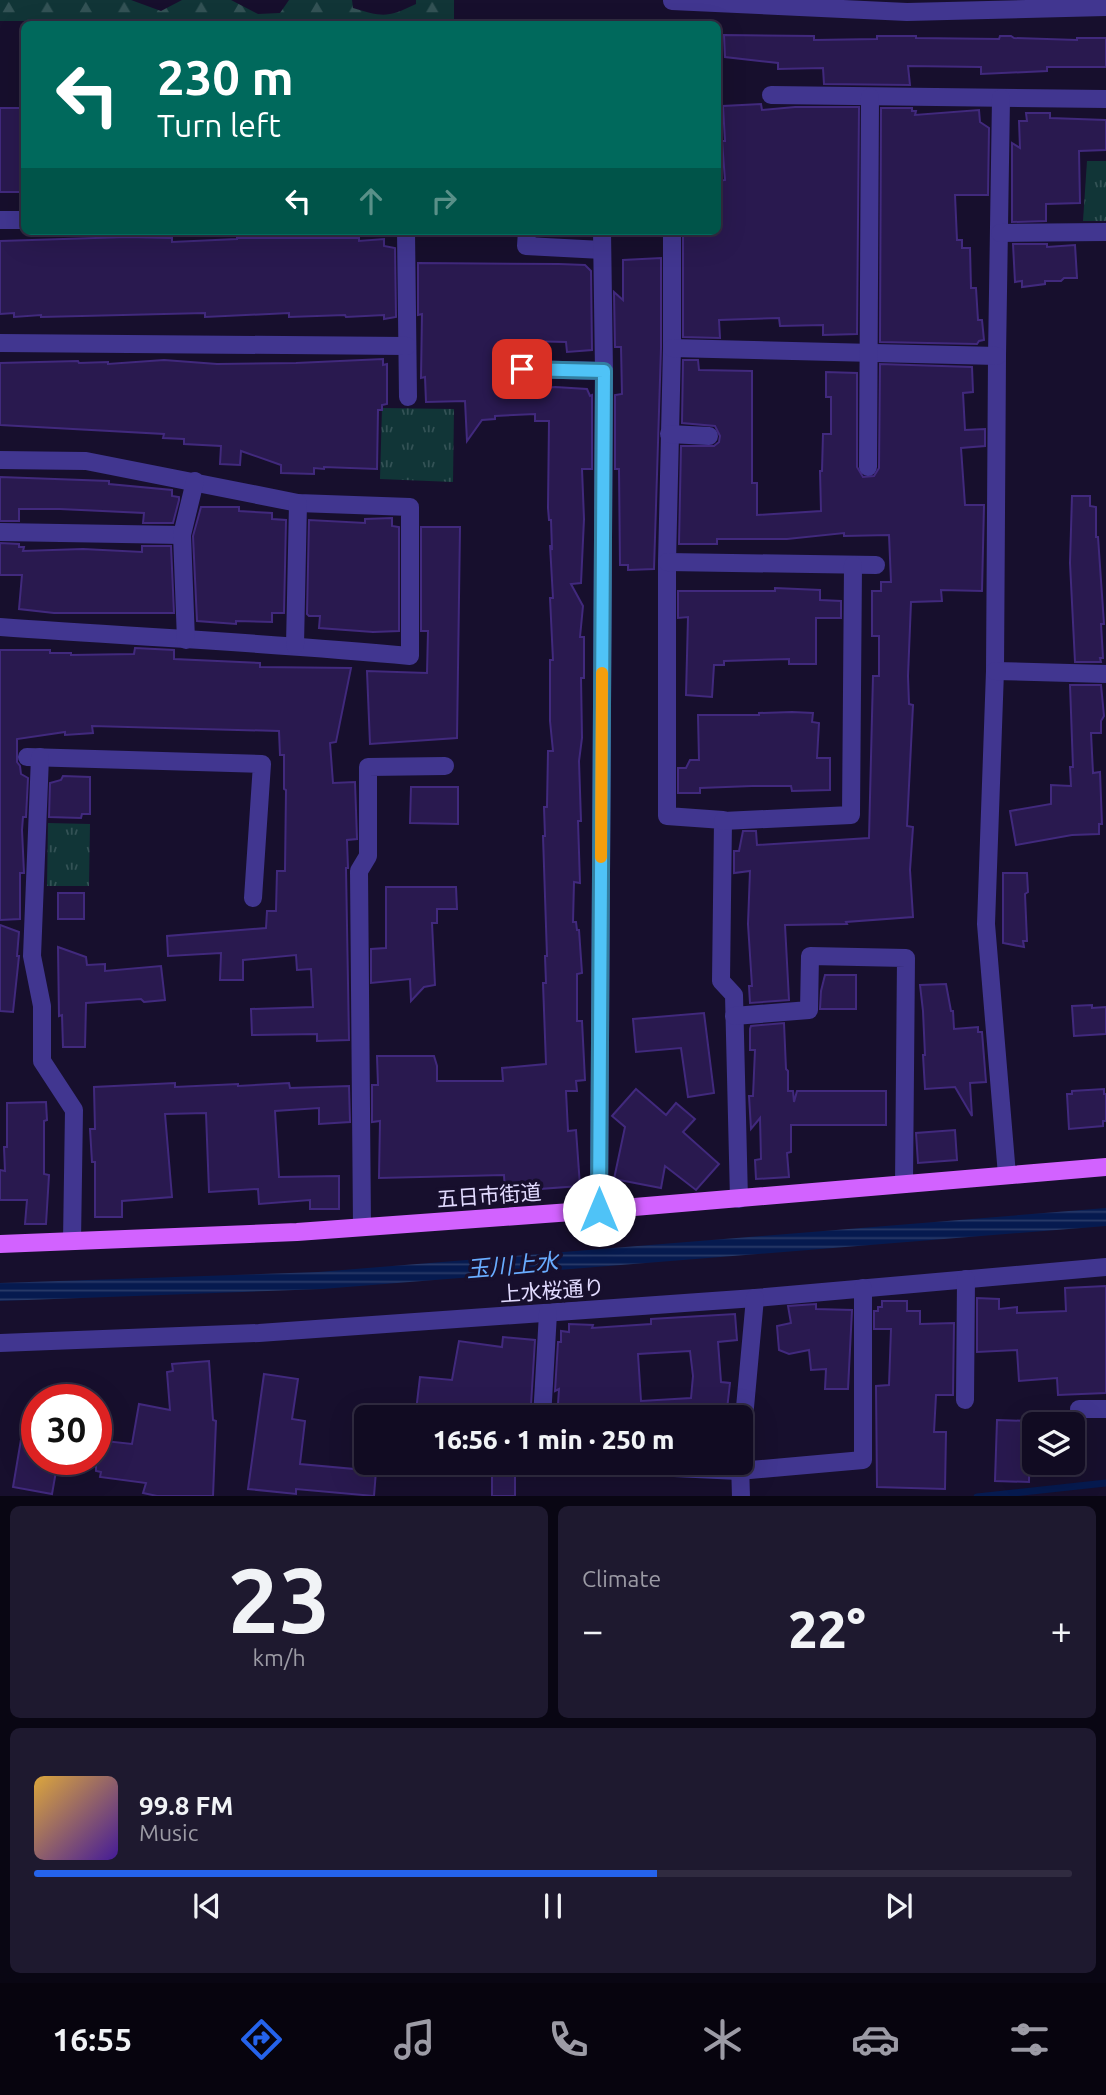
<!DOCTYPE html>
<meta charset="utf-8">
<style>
:root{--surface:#110b22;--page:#1e192f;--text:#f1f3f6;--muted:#9c9ba5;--line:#302b40;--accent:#2563eb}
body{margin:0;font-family:Ubuntu,"Noto Sans JP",sans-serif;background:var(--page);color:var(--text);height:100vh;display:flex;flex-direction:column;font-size:26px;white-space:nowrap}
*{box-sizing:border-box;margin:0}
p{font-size:23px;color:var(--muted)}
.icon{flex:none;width:38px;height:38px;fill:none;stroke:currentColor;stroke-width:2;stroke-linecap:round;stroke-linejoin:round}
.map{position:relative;height:1496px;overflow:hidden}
.details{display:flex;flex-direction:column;gap:10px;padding:10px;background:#090613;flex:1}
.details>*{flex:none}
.hud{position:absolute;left:21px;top:21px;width:700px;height:214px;border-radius:10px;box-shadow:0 7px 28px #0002,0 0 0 2px var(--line);background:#00695c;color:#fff;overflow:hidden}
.buttons{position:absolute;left:1022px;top:1412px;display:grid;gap:14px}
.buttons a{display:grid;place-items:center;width:63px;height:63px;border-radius:10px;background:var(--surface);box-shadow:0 7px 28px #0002,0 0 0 2px var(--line);font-size:35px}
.speed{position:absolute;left:21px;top:1384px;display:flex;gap:14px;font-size:35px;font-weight:700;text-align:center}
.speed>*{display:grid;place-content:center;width:91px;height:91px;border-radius:50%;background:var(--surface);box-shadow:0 7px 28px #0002,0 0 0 2px var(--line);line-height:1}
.speed .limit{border:10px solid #d22;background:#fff;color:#111}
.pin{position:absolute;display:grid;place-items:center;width:60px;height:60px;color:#fff;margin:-30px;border-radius:14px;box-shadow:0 4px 10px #0006}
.me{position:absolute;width:77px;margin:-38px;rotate:0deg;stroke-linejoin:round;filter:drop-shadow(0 0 5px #0008)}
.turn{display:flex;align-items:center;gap:24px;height:147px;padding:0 21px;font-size:32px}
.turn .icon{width:91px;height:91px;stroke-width:2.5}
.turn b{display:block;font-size:49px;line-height:60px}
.lanes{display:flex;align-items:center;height:66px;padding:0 21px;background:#0003;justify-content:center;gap:35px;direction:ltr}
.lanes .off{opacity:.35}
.big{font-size:52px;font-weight:800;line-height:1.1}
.details .card{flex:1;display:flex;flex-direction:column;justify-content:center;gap:10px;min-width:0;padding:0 24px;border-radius:10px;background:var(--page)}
.details .dial{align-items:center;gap:0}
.dial b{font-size:91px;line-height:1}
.song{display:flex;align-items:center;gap:21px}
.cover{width:84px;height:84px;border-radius:10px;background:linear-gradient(135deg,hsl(40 70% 55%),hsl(260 70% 35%))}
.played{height:7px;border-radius:4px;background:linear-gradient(90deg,var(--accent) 60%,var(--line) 60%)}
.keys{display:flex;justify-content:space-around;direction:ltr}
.heat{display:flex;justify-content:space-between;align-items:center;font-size:38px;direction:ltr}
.details .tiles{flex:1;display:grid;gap:10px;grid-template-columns:1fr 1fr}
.card:last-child{grid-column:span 2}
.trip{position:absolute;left:354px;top:1405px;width:399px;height:70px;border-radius:10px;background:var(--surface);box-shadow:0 7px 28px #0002,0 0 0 2px var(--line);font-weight:800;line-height:70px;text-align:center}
.tabs{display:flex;height:112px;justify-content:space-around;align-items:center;background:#07040e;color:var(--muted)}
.tabs .icon{width:49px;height:49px}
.tabs .on{color:var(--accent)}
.tabs b{font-size:32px;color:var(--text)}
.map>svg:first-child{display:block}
.forest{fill:url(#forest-firs)}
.park{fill:url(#park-tufts)}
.water{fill:url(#water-rules)}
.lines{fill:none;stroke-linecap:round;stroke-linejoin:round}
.stream{stroke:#061a4f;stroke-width:7}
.building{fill:#29194f;stroke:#41297d;stroke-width:2;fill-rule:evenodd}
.minor{stroke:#413690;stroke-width:18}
.major{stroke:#d262ff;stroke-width:18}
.route-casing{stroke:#337fa1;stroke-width:18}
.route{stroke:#4fc3f7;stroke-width:12}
.slow{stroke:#f59e0b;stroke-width:12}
.labels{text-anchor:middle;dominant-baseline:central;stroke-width:7;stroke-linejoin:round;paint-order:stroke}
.street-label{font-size:21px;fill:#e2dbff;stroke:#170f2d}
.water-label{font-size:23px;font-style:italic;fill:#69acff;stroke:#170f2d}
</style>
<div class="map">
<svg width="1106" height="1497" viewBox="0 0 1106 1497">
<defs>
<pattern id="forest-firs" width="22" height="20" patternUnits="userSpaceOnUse" patternTransform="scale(1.75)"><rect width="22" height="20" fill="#113537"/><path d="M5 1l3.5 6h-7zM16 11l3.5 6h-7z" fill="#335255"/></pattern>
<pattern id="park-tufts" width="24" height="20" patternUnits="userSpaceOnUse" patternTransform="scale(1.75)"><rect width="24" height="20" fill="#113537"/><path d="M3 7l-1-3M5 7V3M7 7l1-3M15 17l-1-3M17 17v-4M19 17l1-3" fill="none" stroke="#335255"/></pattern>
<pattern id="water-rules" width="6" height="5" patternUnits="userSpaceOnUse" patternTransform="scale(1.75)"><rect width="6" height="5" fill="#061a4f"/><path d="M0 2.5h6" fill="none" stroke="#2a3b69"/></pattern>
</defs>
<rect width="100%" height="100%" fill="#170f2d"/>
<path class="forest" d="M0 0H131L161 11 182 0H231L258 14 280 13 289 0H352L353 8C383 17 387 18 416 4V0H454V24H132L131 21H0Z"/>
<g class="park">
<path d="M1087 161H1106V221H1083Z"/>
<path d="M382 408 454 409 453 482 380 479Z"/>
<path d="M48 823 90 824 89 886H47Z"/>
</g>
<path class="water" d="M1106 1208V1226L322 1289 0 1301V1283L318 1272Z"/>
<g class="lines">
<path class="stream" d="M977 1497 1106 1483"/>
</g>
<g class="building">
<path d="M724 35 814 36V40L877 39V36H916V38L999 39 1000 36H1011L1014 38 1077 40V38H1106V67H1047V71L981 74V67L908 66 910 85 824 84 823 68 778 69V63L725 57Z"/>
<path d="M761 104 762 110 795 107H859L857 334 823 335V325L780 326 779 318 719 320 720 338 683 337V231H718V181L725 180 722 141H725L723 106Z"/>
<rect x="0" y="108" width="24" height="84"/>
<path d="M881 108H912V111H916L915 115 979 110 980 122 989 128 988 195H955L957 240H962V248H970L971 288H976L978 320H982L984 340 979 341 977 344 880 342Z"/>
<path d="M1026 113H1050V118L1106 120V150L1079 151 1080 203 1046 204V221L1012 222V143L1020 148 1019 121H1027Z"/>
<path d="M127 237 172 238V242L237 239V238H359V241L384 239V246L395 248 396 317 384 319V315L346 317 345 315 289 317V313L205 317V313L41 317V315L14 317V313L0 314V241Z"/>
<path d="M1013 244H1047V247L1075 245 1077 278H1064L1061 281H1045V284L1022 287V281L1015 282Z"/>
<path d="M661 258V348L654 569 628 570V565H620L619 469H615V395L622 394 621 347H615L614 292 623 300V260Z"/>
<path d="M418 263 559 264 585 265 591 271 592 350 567 352 566 342 525 341V358L516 359 511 369 516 378 525 380V385L531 384V389L555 387 587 389 590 396 592 395V469H582L584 519 581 583 571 584 583 606 580 637H584V678H581L582 738 579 761 581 821H578L580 883 574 882 573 922H576L577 930H579L582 973 577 974V1021H582L585 1080 576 1081 577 1091H566L568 1131 576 1130 580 1186 526 1190V1194H505L504 1175 379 1178 380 1121 372 1122V1085H378L377 1056H434L437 1066V1081H503L502 1068 546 1064 543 983H546L545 956H547L543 836H545L544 807H547L548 751H553L550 721V660H553L550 598H553L550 545 552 550 551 520H549L548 508 549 421H535V414L495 416V419L482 420 467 441 465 401 426 402 425 377 421 378 422 314 418 315Z"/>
<path d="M383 359V365L387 364V404L382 405V410H378L377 469 324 467V469L314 468V474L281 473V465L241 451 240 465 220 464 221 446 184 444V439L163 438 164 434 0 425V363L78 361 79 363 108 362V364L164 360 217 364 296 363Z"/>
<path d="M683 360H698L699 370 752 371V483H757V515L821 511 820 471H822L823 434H831V397H826V372L857 373V467L863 477 874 476 879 468 880 364 972 367 973 392 963 393 965 430 985 429V446L961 448 965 505H984L982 591 941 590 942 601 911 602 908 676 909 704 913 705 907 826 913 827 910 870 913 917 846 922 847 924 785 925 789 1000 750 1003 749 986H752L748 924 750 871 734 873V851H739L743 831H756L757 845 869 838 873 676H879V636H872V591H881V582H891L889 535 844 536V533L787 539H717V544H679L681 446H714L719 442 720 436 715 426 682 423Z"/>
<path d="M0 477 109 481V484L172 490V496L179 497V500L173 523H143L144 513 60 509H19V521H0Z"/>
<path d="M1072 496H1090V506L1096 507V537H1098L1104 624H1101L1103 658H1100L1101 662H1075L1070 563Z"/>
<path d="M201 507H239V511L272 513V519L286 520 284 613H272V622L236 621V624L197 621 193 536Z"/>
<path d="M392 518V526L399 527V631L373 632 319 628 320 616H309L307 614 309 520 365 523V519Z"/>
<path d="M421 527H460L457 738 370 744 367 671 427 673 428 631H421Z"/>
<path d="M0 543 19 544V547H24L23 551 83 549 142 552V546H171L174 613H54L19 609 22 575H0Z"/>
<path d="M775 588 820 590V600L841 601V618H816V664H789V659L724 661V665H714L712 697 686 695 688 617 678 618V591H775Z"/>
<path d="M135 648 174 650V659L260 663V667L351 668 336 742 330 743 333 783 355 782 357 839 347 840 348 868H346L349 1040 317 1041V1034L252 1035 251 1009 313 1007 311 969 297 970 296 955 243 960V980H220L221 953 168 956 167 936 266 928 267 911H276L277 871H285L286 790 284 789V755H280L279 731 92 726 93 733 65 735V732L17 739V762L20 766 21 774 28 778 26 817H23L22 830 24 873H20V919L0 920V650H50V653H71V655L134 654Z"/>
<path d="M1070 685H1101L1104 716 1101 721V733H1091L1093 773 1100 772 1102 824H1099V834L1072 835 1016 845 1010 811 1051 804V785L1071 786 1070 767H1073Z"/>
<path d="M792 712 813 713 812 722 819 723 817 758H830V790L792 791 791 786H752L700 788V793H678V768H686L690 760H699L698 715H759V713Z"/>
<path d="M63 776 90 777V814H82L81 818 49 817 50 783 61 780Z"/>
<path d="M411 787H458V824L410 823Z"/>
<path d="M1003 873H1027L1028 892 1025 894 1027 941H1023L1024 947 1003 943Z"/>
<path d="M386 887H456L457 909H437V923H432L435 985 424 987 411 1001 410 979 371 983V949L386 948Z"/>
<rect x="58" y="893" width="26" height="26"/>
<path d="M0 925 19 932 17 956H19L13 1012 0 1011Z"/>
<path d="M58 947 86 957 87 965 105 964V971L161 966 165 1000 144 1002 141 999 86 1003 85 1047H63L62 1015 59 1016Z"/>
<path d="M825 975H856V1009H820L821 991Z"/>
<path d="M946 984 951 1011H953L954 1029 978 1027V1032H982L986 1082 970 1083 972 1116 955 1087 925 1089 923 1055H925L923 1011 920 985Z"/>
<path d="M1092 1005V1008L1106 1007V1034L1074 1036 1072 1006Z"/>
<path d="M704 1013 714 1093 688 1097 681 1048 636 1052 633 1019Z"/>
<path d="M784 1023 786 1069 788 1071V1091H793L794 1102 797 1091H886V1125H791V1152L787 1153 789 1177 756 1179 755 1160 761 1159 760 1118 751 1129 749 1096H753L755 1050H750V1029L751 1026Z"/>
<path d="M175 1083V1087L238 1084V1086L289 1083 290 1088 349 1086 350 1122 319 1124V1108L275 1111 279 1177 339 1176V1209H310V1200L259 1204 258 1189 209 1192 206 1113 165 1114 172 1197 122 1201V1217H95V1162H92L90 1129H95L94 1087Z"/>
<path d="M636 1089 666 1115 676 1103 695 1119 683 1132 719 1164 696 1190 665 1166 661 1188 614 1179 625 1127 612 1116Z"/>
<path d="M1104 1089V1094H1106V1121H1103V1126L1069 1129 1067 1094H1072V1091Z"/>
<path d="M46 1102 47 1120 44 1121V1174L49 1175 46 1224H25L27 1200H0V1170L5 1171 4 1147H7V1103Z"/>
<path d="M955 1130 957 1160 918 1163 916 1133Z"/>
<path d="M1106 1286V1393L1058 1395 1057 1378 1019 1381 1017 1350 977 1352V1298L999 1299V1309L1017 1307V1313L1066 1311 1065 1288Z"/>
<path d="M882 1301H907V1311H920V1324L954 1323 953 1395H936L934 1432H946L945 1489 877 1487 876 1386 889 1385 891 1329H874V1311H878V1307H882Z"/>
<path d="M816 1304V1309L852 1310 848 1389H825L826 1369 811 1370 809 1350 789 1354 779 1350 777 1326 791 1323 788 1306Z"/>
<path d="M735 1314 737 1340 718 1342 721 1382 730 1383 726 1418H557L559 1389 555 1391 558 1342H561V1331L569 1332V1324L593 1325 592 1328 651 1324V1319ZM690 1351 693 1376 691 1398 641 1401 638 1354Z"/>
<path d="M503 1337 535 1340 531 1405 516 1413 469 1407 468 1413 435 1407V1413L416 1411 420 1377 452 1380 459 1341 502 1347Z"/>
<path d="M209 1361 213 1420 216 1421 213 1496H157L143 1493 146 1483 100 1477 101 1472 96 1471V1440L132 1444 139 1404 170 1410 167 1372 173 1371 172 1364Z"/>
<path d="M264 1374 298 1379 292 1419 305 1421 300 1464 376 1471 374 1496 296 1489V1494L248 1489Z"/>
<path d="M26 1410H37V1460H58L52 1494 13 1487Z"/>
<path d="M997 1420 1030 1421 1029 1482 995 1481Z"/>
<rect x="492" y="1474" width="23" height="22"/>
</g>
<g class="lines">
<g class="minor">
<path d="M672 1 907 12 1106 7"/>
<path d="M771 95 1106 99"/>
<path d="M1001 98 997 356 995 671 986 924 1007 1175"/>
<path d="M0 220H24"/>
<path d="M406 231 408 397"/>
<path d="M527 231 526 246 602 250"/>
<path d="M672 231V348L667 562V816L723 820 721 981 734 995 739 1199"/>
<path d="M1000 233 1106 232"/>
<path d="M0 343 407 346"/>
<path d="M672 348 997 356"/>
<path d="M522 369 604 371"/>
<path d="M669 434 709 436"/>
<path d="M0 460 86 461 298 503 410 507V656C274 643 137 637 0 627"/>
<path d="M868 467 870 97"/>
<path d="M0 532 182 535"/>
<path d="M667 562 876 565"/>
<path d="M186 640 182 535 195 481"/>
<path d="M295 645 298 503"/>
<path d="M995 671 1106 674"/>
<path d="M27 757 262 764 253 898"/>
<path d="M40 757 32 956 42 1006V1061L74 1110 72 1241"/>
<path d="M723 821 851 815 853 565"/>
<path d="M734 1016 809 1010 810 956 906 958 904 1184"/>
<path d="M599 1210 604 371 602 231"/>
<path d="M362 1226 359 871 368 856V767L445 766"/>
<path d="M0 1343 259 1333 755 1298 1106 1267"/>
<path d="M965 1400 966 1279"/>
<path d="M1079 1409H1106"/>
<path d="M542 1418 548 1313"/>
<path d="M740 1462 755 1298"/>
<path d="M566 1463 739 1471 863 1460V1288"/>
<path d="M740 1463 741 1497"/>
</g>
<path class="major" d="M0 1244 297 1232 599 1210 1106 1167"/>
</g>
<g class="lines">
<g class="route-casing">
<path id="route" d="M522 369 604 371 599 1210"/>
</g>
<use href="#route" class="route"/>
<path class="slow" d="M601 857 602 673"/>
</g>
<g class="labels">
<g class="street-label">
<text transform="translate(489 1195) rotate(-4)">五日市街道</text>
<text transform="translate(552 1290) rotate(-4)">上水桜通り</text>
</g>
<g class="water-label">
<text transform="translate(512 1265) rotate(-5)">玉川上水</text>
</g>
</g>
</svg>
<div class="buttons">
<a><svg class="icon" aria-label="layers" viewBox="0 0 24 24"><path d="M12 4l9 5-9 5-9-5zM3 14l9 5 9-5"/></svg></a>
</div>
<div class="speed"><div class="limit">30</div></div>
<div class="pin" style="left:522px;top:369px;background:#d93025"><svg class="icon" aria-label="arrive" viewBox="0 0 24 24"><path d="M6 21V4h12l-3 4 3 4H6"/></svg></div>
<svg class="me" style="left:599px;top:1210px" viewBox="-20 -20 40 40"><circle r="19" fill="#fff"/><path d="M0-13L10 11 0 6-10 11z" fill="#4fc3f7"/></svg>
<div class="trip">16:56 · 1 min · 250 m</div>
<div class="hud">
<div class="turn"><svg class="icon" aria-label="left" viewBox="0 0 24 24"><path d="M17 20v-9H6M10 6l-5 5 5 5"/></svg><div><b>230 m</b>Turn left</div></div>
<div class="lanes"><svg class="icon" aria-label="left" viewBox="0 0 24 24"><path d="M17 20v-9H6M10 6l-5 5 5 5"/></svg><svg class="icon off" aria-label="ahead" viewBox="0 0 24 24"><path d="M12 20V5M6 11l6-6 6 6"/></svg><svg class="icon off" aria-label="right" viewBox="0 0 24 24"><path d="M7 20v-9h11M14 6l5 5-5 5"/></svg></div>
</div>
</div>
<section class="details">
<div class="tiles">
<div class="card dial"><b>23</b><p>km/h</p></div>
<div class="card"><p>Climate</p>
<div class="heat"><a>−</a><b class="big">22°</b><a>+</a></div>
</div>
<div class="card">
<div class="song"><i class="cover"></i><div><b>99.8 FM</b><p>Music</p></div></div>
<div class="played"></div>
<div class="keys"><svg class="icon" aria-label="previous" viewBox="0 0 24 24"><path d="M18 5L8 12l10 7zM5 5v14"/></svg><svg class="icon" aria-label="pause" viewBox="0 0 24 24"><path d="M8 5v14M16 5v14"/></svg><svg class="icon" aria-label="next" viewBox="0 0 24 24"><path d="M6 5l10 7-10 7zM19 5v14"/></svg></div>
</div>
</div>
</section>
<nav class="tabs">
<b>16:55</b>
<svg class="icon on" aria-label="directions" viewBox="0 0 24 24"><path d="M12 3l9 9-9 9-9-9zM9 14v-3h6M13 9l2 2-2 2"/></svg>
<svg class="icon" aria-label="music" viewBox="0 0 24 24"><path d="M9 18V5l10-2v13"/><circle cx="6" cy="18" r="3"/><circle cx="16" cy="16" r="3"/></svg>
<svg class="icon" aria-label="phone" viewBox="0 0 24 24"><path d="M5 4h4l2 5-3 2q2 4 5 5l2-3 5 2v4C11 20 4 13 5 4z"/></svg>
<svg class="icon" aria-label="climate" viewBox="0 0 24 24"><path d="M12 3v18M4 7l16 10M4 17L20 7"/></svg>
<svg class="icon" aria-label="car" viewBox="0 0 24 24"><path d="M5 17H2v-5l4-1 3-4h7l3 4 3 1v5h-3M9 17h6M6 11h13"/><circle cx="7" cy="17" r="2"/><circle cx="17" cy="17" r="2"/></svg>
<svg class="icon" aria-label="filters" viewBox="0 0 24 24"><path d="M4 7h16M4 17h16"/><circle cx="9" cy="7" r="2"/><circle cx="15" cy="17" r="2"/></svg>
</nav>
